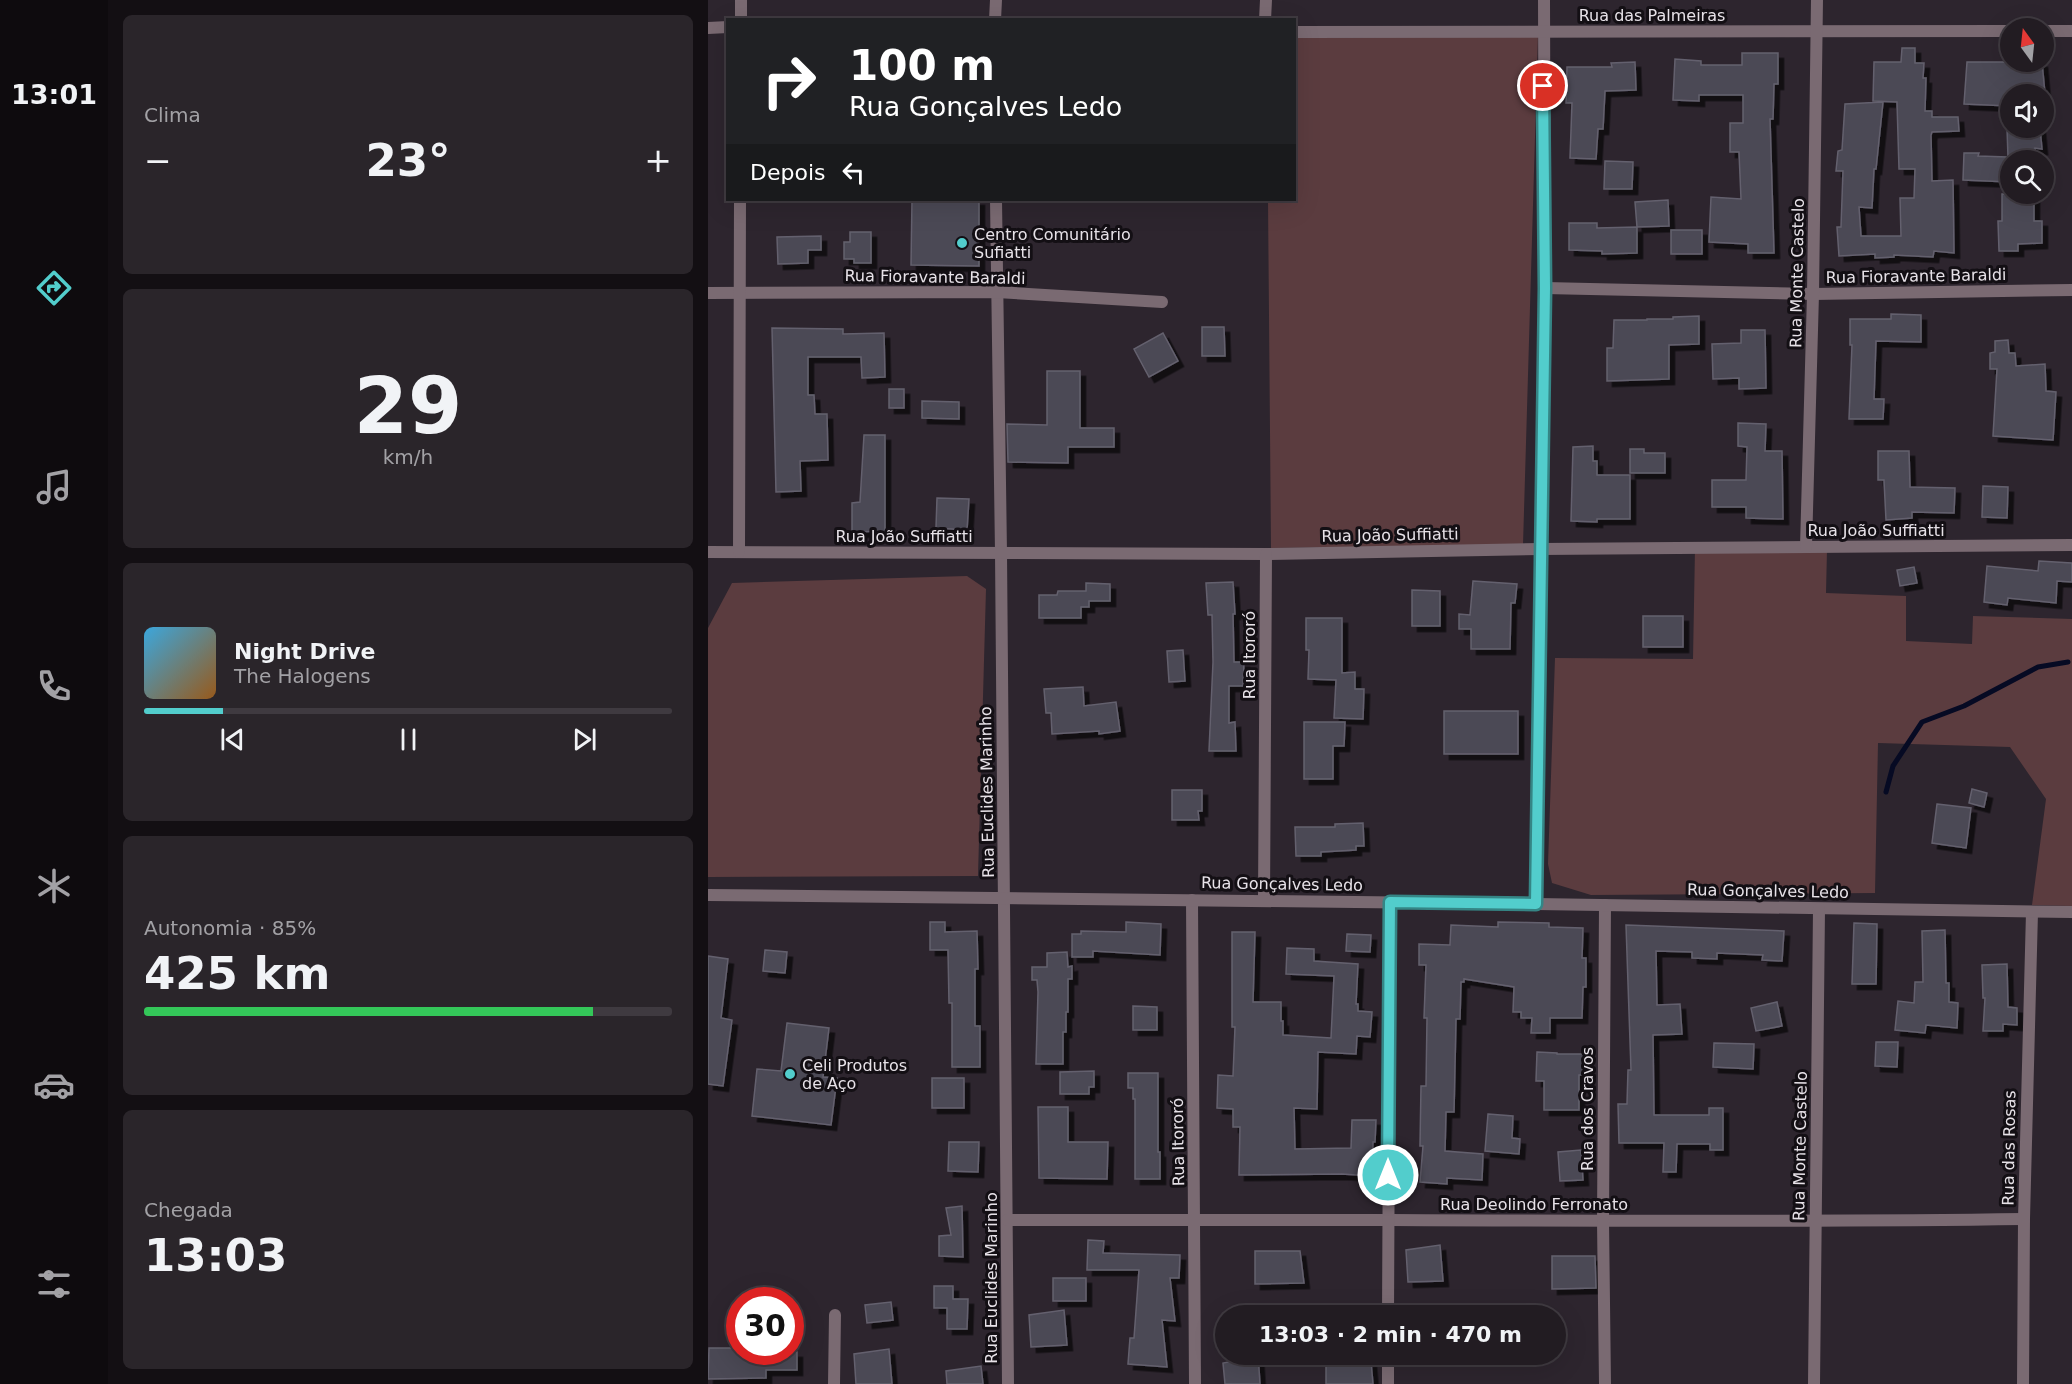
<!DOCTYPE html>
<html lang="pt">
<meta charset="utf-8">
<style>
:root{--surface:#221c22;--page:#2a252a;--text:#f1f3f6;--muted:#a2a1a5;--line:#3f3a40;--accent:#52cdcc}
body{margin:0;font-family:"DejaVu Sans",sans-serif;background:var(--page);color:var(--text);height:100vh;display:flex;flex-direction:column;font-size:22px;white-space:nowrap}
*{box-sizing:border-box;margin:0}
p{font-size:20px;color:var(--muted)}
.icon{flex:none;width:33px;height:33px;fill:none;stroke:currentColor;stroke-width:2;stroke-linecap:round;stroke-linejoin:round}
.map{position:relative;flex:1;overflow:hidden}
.sheet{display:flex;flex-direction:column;gap:15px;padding:15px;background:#130f13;width:600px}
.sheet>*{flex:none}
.guide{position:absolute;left:18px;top:18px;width:570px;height:183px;border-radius:0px;box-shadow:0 6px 24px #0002,0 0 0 2px var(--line);background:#202124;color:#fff;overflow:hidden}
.needle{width:39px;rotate:345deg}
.controls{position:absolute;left:1292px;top:18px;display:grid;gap:12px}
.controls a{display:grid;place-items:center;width:54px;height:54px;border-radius:50%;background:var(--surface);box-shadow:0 6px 24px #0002,0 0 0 2px var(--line);font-size:30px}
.speed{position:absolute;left:18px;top:1287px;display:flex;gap:12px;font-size:30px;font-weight:700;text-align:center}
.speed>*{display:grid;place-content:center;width:78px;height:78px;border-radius:50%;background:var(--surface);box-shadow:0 6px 24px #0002,0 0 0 2px var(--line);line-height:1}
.speed .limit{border:9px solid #d22;background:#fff;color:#111}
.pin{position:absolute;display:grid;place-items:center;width:51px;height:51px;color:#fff;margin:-26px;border:3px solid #fff;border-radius:50%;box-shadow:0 2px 6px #0007}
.me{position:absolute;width:66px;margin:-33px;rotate:0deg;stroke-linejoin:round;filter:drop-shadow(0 0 4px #0008)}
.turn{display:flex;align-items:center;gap:21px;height:126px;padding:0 24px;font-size:27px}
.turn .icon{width:78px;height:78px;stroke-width:2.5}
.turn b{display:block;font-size:42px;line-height:51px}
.then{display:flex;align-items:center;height:57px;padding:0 24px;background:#0003;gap:12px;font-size:22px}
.big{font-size:45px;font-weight:700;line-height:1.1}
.sheet .card{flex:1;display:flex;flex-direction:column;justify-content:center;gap:9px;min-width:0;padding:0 21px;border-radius:9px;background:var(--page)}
.sheet .dial{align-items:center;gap:0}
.dial b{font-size:78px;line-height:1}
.song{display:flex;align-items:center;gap:18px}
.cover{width:72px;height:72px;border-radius:9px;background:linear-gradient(135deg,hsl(200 70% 55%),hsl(30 70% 35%))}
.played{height:6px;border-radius:3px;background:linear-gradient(90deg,var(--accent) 15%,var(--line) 15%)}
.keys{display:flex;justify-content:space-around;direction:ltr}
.heat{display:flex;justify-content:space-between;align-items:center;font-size:33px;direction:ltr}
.charge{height:9px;border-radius:4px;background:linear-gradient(90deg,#34c759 85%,var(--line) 0)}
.trip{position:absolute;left:507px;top:1305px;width:351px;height:60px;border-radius:30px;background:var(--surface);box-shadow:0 6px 24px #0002,0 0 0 2px var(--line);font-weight:700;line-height:60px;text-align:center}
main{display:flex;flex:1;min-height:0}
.tab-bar{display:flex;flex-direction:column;width:108px;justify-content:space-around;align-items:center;background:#0e0b0e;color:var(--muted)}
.tab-bar .icon{width:42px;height:42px}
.tab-bar .on{color:var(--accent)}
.tab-bar b{font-size:27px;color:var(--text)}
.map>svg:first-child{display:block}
.green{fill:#5b3c3f}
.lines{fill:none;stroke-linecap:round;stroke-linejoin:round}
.stream{stroke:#060a23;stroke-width:5}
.building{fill:#4b4854;stroke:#64616e;stroke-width:1.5;filter:url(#shadow)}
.minor{stroke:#7a6a72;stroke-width:12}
.tertiary{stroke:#7a6a72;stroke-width:12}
.route-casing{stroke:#358585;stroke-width:15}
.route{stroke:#52cdcc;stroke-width:10}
.poi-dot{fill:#52cdcc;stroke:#130f14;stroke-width:2}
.labels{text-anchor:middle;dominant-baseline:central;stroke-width:6;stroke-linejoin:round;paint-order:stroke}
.street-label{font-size:16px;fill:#e7e2e8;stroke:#130f14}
.poi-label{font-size:16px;fill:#e7e2e8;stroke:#130f14;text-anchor:start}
</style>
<main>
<nav class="tab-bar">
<b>13:01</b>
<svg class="icon on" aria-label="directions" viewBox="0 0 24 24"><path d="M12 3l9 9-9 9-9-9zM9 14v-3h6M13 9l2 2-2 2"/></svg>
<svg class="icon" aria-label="music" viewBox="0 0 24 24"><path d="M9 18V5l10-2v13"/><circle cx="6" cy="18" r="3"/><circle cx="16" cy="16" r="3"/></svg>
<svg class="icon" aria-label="phone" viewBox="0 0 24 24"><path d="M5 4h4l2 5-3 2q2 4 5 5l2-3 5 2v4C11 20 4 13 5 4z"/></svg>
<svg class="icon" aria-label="climate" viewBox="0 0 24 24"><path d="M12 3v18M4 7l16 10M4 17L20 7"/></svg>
<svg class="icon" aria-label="car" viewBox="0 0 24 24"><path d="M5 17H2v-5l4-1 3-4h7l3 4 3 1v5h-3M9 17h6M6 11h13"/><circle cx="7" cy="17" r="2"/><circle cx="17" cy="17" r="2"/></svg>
<svg class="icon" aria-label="filters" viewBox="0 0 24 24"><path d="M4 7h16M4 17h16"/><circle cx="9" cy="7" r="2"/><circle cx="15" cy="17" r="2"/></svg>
</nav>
<section class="sheet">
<div class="card"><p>Clima</p>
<div class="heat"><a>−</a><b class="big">23°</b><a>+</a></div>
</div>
<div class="card dial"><b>29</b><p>km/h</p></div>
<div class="card">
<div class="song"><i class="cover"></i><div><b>Night Drive</b><p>The Halogens</p></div></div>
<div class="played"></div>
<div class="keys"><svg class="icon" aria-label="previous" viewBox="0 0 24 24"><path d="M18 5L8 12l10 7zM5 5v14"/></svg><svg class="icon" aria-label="pause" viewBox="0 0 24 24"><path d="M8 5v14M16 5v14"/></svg><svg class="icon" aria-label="next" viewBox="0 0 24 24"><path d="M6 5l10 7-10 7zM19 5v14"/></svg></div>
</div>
<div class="card"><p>Autonomia · 85%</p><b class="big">425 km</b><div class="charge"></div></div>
<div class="card"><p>Chegada</p><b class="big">13:03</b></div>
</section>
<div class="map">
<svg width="1364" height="1384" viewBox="0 0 1364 1384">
<defs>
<filter id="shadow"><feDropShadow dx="5.5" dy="5.5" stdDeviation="0" flood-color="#0009"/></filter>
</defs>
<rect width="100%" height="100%" fill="#2d252e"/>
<g class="green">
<path d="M830 35 815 545 563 548 560 200H586L587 38Z"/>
<path d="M987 548 1119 550 1118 593 1198 596V641L1264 644 1265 616 1364 619V906L1324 905 1338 799 1302 747 1170 743 1167 893 883 895 844 883 840 864 847 658 985 659Z"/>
<path d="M259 576 278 589 270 876 0 877V628L24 583Z"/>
</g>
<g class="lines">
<path class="stream" d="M1178 792 1185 766 1214 722 1256 706 1330 667 1360 662"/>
</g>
<g class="building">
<path d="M1194 48H1207V63H1216L1215 78H1218L1217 111H1224V117H1250L1251 131 1224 132 1223 135 1224 181 1245 180 1246 253 1226 251 1225 257 1186 255V257L1167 258V254L1131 256 1129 227H1133L1135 171H1128L1130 151 1134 150 1137 104 1175 102 1168 169H1166L1164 208 1151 207 1153 236H1193L1192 198H1206L1207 169H1191L1189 102 1165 101 1166 62H1193Z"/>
<path d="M1034 53H1070V84H1066L1065 119H1062L1066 253H1040V244L1001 242 1003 197 1033 199 1031 152H1022V123H1035V95H991V101L965 100 967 59 993 61V65H1034Z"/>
<path d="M927 62 928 90 897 91 895 129H890L888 159 862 158 864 103H858L859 67H904L903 63Z"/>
<path d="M1259 62H1334L1337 94H1302V106L1256 104Z"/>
<path d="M1299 128H1332L1334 149 1327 148V160H1302V182L1255 180 1256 153H1271L1270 156 1300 157Z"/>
<path d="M897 161 925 162 924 189H896Z"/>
<path d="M1294 194H1326V221H1334V243L1310 244V251H1291L1290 221H1294Z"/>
<path d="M204 200H271V266L203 265Z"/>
<path d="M960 200 961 226 929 227 927 202Z"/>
<path d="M861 223H889V228L929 227V253L894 254V251L861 250Z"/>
<rect x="963" y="230" width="31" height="24"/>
<path d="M142 232H163V263H146V259H136V242H142Z"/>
<path d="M113 236V250H100V263L70 264 69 237Z"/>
<path d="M1183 314 1213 315V342L1168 341 1166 399H1176L1175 419H1141L1144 345H1142V319H1183Z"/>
<path d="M991 316V344L961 345V379L899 381V348H905L906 320H939V319H965V317Z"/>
<path d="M494 327H516L517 356H494Z"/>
<path d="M64 328 135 329V334L176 333 177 377 154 378 153 357H100V395H106L107 414H119L120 460 92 461 93 491 68 492Z"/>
<path d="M1033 330H1057L1058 388 1031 389V378L1005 379 1004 344 1033 343Z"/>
<path d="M455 333 470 361 441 377 426 349Z"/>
<path d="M1300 340 1301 353H1307L1308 366 1337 364 1338 391 1348 392 1345 440 1285 436 1289 369H1282V353L1287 352V341Z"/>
<path d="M339 371H372V428H406V447H360V463L300 462 299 424 339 425Z"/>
<rect x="181" y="389" width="15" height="19"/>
<path d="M214 401 251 402V419L214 418Z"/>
<path d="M1030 423 1058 424 1057 451H1074L1075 519 1038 518V507H1004V480H1038L1039 447 1030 446Z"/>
<path d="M156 435H177V531L144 532V503L152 502Z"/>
<path d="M885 446V461H889V475H922V519H889V522L863 521 865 447Z"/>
<path d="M922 449H936V453H957V473H922Z"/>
<path d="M1170 451H1201L1202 487 1247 488 1246 513 1204 512V518L1178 520 1176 480H1170Z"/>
<path d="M1275 486 1300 487 1299 518 1274 517Z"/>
<path d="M229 498 261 499 259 530 228 528Z"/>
<path d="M1331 561 1364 563V582L1349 581 1348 603 1300 598 1299 605 1276 602 1279 566 1330 571Z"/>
<path d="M1206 567 1209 583 1192 586 1189 570Z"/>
<path d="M765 581 809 584 807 603H803L802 649H763V629H751V614L762 615Z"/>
<path d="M525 582 527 614H525L526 662H536L535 686H521V723L527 722 528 751H501L505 662 504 615H500L498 583Z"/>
<path d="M378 583 402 584V601H381V607H373V618H331V595H349L350 591H378Z"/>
<path d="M704 590 732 591V626H704Z"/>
<rect x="935" y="616" width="40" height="31"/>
<path d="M598 618H634V673L647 672V689H656L655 719 626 718 628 680 600 679 601 650H598Z"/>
<path d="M475 650 477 681 461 682 459 651Z"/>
<path d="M375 687 376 706 408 702 412 731 391 734V731L344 734 343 713H338L336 689Z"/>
<rect x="736" y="711" width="74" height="43"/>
<path d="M596 722H637L636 746H625V779H596Z"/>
<path d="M1264 789 1279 793 1276 807 1261 803Z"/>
<path d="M464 790H494V811H490L491 820H464Z"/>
<path d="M1229 804 1263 808 1258 848 1224 843Z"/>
<path d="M655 823 656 846H648V850L613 852V856H588L587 827H627V824Z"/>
<path d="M222 922H237V932L269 931 270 969H267V1026H272V1067H244V1003H241L240 950H222Z"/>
<path d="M418 922 453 924 452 955 385 951V957H364V934H373V931L418 932Z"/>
<path d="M790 922 841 923V927L875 928 874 958H878V987H875L874 1018H842V1033H823L824 1018H813V1012H805L806 987 756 979V982H753L752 1019H748L746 1112H738L737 1151 775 1154 774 1180 739 1178V1184L712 1182 715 1146H712L713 1086H718L719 1018H716L718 965H711V944L742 945 743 925 790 927Z"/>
<path d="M1146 923 1169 924 1168 984H1144Z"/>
<path d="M918 925 1076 931 1074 961 1054 960 1055 955 1009 953V959L984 958V952L948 951 949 1005 972 1004 974 1034 945 1035 946 1115H1001V1108H1015V1150H1002V1144H969L968 1172H955L956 1143H911L910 1104H919L920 1070H923Z"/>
<path d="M1237 930 1238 983H1241V1002L1250 1003 1249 1028 1218 1025 1217 1033 1187 1030 1190 1001 1206 1003 1207 982H1215L1214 931Z"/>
<path d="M524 932H547L545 1002H573V1021H575V1035L623 1038 626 976 578 974 579 948 606 949V961L650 964 648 1004H650V1011L664 1012 662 1037 649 1036 648 1054 610 1052 609 1109 586 1108 587 1149 643 1148 644 1120H668L667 1142H665L664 1176 634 1174 531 1175 532 1127H525V1109L509 1108 510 1075 525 1076 527 1027H524Z"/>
<path d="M639 934 663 935 662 952 638 951Z"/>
<path d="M57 950 79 952 77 973 55 971Z"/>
<path d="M359 952 360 967 364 966V979H360V1012H358V1032H355V1064H328L330 992 329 980H324V967H339V953Z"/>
<path d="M0 956 20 959 13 1018 24 1020 15 1086 0 1084Z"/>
<path d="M1299 964 1300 1007 1309 1008V1025L1295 1024V1031H1275L1277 998H1275L1274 965Z"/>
<path d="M1069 1002 1074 1026 1048 1031 1043 1008Z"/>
<path d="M425 1006 449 1007V1030H425Z"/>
<path d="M79 1023 121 1028 115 1077 129 1078 123 1125 44 1116 49 1069 73 1071Z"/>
<path d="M1168 1042H1190L1189 1067 1167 1066Z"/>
<path d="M1006 1043 1046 1044 1045 1069 1005 1067Z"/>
<path d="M829 1052 849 1053V1054H876V1075H871V1110H836V1081H828Z"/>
<path d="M386 1071V1087H381V1094H352V1072Z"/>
<path d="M420 1073H450V1152H452V1179H427V1099H425V1088H420Z"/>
<rect x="224" y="1078" width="32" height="30"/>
<path d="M330 1107H360V1142H400L399 1179 331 1178Z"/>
<path d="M780 1114 805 1116 804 1138 812 1139 811 1154 777 1151Z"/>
<path d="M241 1142H271L270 1172 240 1171Z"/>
<path d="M873 1150 875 1180 852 1181 850 1152Z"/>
<path d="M254 1206 255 1257 231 1256V1236L243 1235 238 1208Z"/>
<path d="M380 1240 396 1241 395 1253 472 1255 471 1278H462L467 1321 454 1320 459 1367 420 1364 422 1338H426L431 1270H379Z"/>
<path d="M732 1245 735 1281 700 1282 698 1250Z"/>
<path d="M547 1251H592L596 1283 547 1284Z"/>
<path d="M844 1256H887L888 1288 844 1289Z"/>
<rect x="345" y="1278" width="33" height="23"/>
<path d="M226 1286H245V1299H260L259 1329H239V1308H226Z"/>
<path d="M183 1302 185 1320 159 1323 157 1305Z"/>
<path d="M356 1310 359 1345 323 1347 321 1315Z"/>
<path d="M1 1348H32V1352H89V1370H58V1378L0 1379Z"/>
<path d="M181 1349 184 1384H148L146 1354Z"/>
<path d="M520 1354H550L552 1384H517L515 1363 521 1362Z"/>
<path d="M663 1362 665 1384H618V1363Z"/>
<path d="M273 1366 275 1384H239L238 1371Z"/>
</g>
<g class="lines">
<g class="minor">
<path d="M33 0V20"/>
<path d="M287 20 288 0"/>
<path d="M557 20 558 0"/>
<path d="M288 200 293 553 300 1384"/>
<path d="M837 288 1105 294 1364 290"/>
<path d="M0 293 289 292 454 302"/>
<path d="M0 552 558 554 832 549 1364 545"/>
<path d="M31 552 32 200"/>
<path d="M484 900 487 1384"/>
<path d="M556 901 558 554"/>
<path d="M828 904 837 288 836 0"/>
<path d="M299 1220C427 1221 555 1220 682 1220 894 1221 1105 1222 1316 1219"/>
<path d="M680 1316 682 902"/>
<path d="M680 1354V1384"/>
<path d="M126 1384 127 1315"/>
<path d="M897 1384 895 1221 897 905"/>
<path d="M1315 1384 1316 1219 1324 912"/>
</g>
<g class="tertiary">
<path d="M0 28 20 27"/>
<path d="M1335 31H1364"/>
<path d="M586 32 1302 31"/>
<path d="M1098 547 1105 294 1109 0"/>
<path d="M0 895 828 904 1364 912"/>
<path d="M1106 1384 1111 909"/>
</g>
</g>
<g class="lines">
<g class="route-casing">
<path id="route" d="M680 1175 682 902 828 904 837 288 835 86"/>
</g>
<use href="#route" class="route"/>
</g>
<g class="poi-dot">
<circle cx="254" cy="243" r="6"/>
<circle cx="82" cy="1074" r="6"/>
</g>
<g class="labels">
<g class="street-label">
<text x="944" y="15">Rua das Palmeiras</text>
<text transform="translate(1089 273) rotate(-89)">Rua Monte Castelo</text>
<text transform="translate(1208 276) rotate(-1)">Rua Fioravante Baraldi</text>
<text transform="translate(227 277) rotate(1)">Rua Fioravante Baraldi</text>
<text x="1168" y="530">Rua João Suffiatti</text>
<text transform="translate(682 535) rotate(-1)">Rua João Suffiatti</text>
<text x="196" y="536">Rua João Suffiatti</text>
<text transform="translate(541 655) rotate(-90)">Rua Itororó</text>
<text transform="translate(279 792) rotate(-91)">Rua Euclides Marinho</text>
<text transform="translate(574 884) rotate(1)">Rua Gonçalves Ledo</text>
<text transform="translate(1060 891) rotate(1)">Rua Gonçalves Ledo</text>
<text transform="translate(879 1109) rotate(-90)">Rua dos Cravos</text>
<text transform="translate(470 1142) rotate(-91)">Rua Itororó</text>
<text transform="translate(1092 1146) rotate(-89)">Rua Monte Castelo</text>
<text transform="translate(1301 1148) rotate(-89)">Rua das Rosas</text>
<text x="826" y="1204">Rua Deolindo Ferronato</text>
<text transform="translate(283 1278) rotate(-90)">Rua Euclides Marinho</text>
</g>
<g class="poi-label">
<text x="266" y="234">Centro Comunitário<tspan x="266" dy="18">Sufiatti</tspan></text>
<text x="94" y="1065">Celi Produtos<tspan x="94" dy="18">de Aço</tspan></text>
</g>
</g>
</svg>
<div class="controls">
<a><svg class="needle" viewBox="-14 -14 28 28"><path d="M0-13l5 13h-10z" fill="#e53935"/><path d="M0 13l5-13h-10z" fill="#a2a1a5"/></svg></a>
<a><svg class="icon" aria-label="sound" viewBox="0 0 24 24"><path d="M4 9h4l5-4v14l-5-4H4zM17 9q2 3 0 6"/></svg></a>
<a><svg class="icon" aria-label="search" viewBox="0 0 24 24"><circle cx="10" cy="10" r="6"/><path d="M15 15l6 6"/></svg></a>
</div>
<div class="speed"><div class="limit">30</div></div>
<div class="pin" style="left:835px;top:86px;background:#d93025"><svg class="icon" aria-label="arrive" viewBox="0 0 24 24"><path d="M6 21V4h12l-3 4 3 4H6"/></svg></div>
<svg class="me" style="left:680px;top:1175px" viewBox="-20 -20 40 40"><circle r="17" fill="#52cdcc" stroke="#fff" stroke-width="3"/><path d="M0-11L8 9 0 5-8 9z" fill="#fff"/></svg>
<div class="trip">13:03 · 2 min · 470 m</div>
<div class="guide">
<div class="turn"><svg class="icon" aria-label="right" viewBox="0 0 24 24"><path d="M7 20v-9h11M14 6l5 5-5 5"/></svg><div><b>100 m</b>Rua Gonçalves Ledo</div></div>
<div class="then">Depois<svg class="icon" aria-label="left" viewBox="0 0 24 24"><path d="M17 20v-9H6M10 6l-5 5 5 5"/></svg></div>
</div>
</div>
</main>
